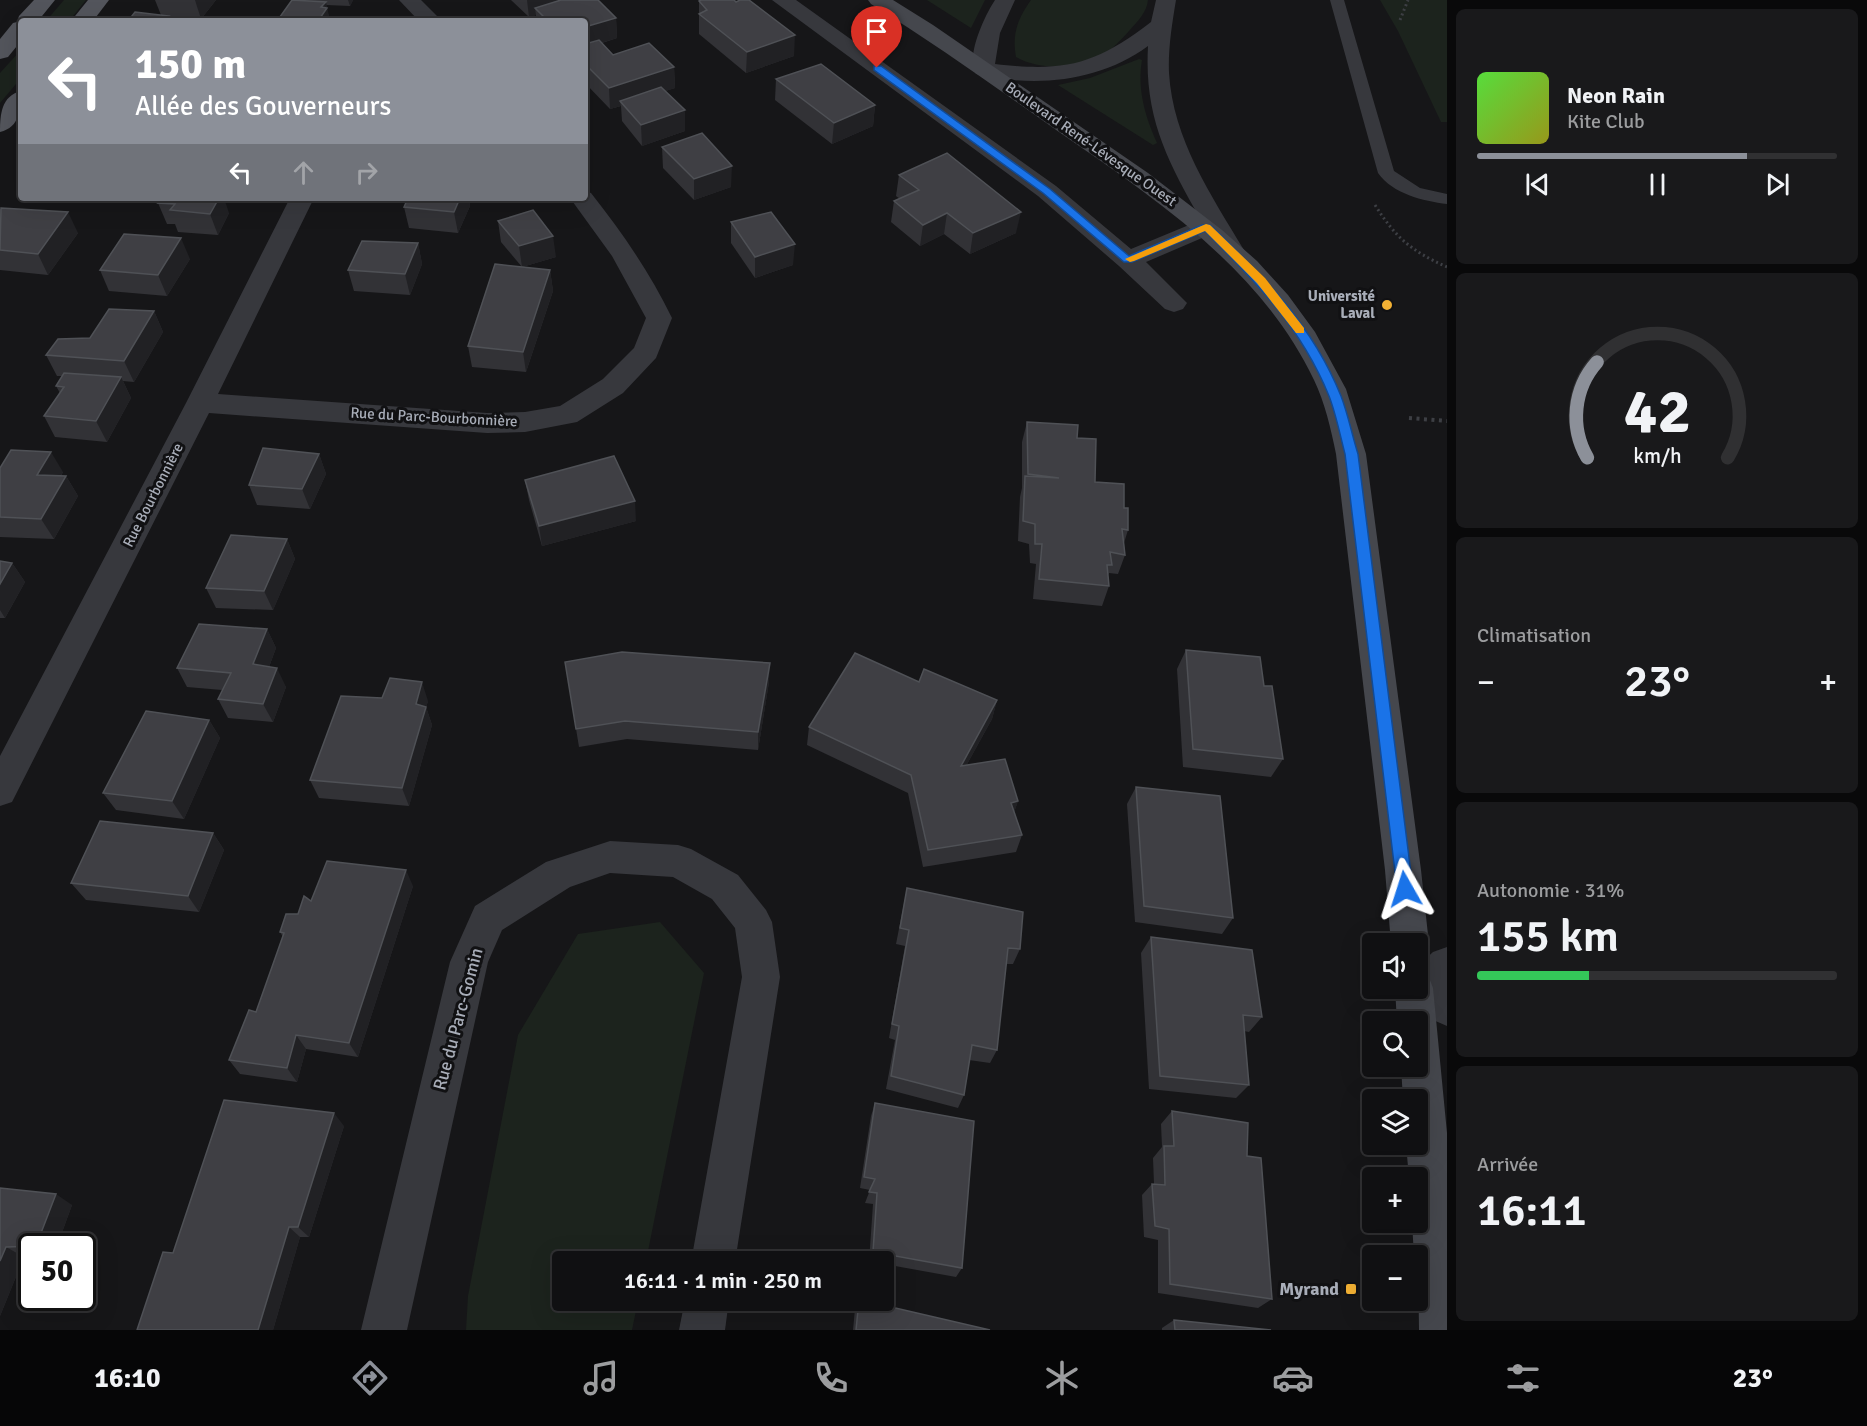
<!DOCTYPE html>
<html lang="fr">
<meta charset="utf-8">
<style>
:root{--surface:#101012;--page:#19191b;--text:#f1f3f6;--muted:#9c9d9f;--line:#303032;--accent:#8c9099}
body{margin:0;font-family:Signika,sans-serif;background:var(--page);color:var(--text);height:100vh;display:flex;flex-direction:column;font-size:22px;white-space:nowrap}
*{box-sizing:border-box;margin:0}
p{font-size:20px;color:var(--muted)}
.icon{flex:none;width:33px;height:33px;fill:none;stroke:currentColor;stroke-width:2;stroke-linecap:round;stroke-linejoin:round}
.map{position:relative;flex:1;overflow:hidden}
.panel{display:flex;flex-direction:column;gap:9px;padding:9px;background:#09090a;width:420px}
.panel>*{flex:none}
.top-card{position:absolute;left:18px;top:18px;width:570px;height:183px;border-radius:6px;box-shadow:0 6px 24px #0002,0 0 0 2px var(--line);background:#8c9099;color:#fff;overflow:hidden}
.buttons{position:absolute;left:1362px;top:933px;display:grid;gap:12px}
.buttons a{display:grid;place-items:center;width:66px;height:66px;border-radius:6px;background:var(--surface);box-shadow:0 6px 24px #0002,0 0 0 2px var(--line);font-size:30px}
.speed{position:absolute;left:18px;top:1233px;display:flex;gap:12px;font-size:30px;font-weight:700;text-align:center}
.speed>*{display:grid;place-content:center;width:78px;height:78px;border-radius:50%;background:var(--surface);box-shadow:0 6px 24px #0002,0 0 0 2px var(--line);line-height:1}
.speed .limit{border:3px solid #111;border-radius:9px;background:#fff;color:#111}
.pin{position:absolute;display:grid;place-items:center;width:51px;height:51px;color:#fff;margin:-62px -26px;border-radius:50% 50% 50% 0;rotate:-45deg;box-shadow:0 0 6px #0007}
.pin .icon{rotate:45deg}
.me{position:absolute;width:66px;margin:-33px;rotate:354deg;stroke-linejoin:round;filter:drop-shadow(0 0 4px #0008)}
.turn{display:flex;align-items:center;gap:21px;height:126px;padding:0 18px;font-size:27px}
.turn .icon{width:78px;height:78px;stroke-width:2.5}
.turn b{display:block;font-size:42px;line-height:51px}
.lanes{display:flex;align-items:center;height:57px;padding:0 18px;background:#0003;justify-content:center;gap:30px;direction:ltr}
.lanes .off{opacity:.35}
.big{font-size:45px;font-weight:600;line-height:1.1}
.panel .card{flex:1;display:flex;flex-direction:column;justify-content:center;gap:9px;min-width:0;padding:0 21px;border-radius:9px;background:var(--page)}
.panel .dial{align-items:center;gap:0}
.dial svg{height:156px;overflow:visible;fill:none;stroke:var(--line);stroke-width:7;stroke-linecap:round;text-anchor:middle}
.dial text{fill:var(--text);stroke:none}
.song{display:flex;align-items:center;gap:18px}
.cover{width:72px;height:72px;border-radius:9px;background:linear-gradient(135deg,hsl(110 70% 55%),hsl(60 70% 35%))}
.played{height:6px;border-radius:3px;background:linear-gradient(90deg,var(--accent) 75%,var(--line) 75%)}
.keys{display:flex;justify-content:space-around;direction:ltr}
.heat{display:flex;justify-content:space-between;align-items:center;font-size:33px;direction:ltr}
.charge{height:9px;border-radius:4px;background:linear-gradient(90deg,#34c759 31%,var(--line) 0)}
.trip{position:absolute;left:552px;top:1251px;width:342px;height:60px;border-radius:6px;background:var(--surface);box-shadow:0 6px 24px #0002,0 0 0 2px var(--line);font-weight:600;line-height:60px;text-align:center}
.tabs{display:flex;height:96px;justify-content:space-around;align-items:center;background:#060607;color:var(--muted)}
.tabs .icon{width:42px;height:42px}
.tabs .current{color:var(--accent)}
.tabs b{font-size:27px;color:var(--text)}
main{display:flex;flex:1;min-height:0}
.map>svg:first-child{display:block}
.green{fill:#1c231d}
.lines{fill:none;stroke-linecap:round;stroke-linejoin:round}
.path-far1{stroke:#3d3f44;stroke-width:3;stroke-dasharray:2 3;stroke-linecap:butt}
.path{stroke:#3d3f44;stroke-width:4;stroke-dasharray:3 4.5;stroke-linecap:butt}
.service{fill:#37383d;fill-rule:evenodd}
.minor{fill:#37383d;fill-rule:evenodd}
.tertiary{fill:#37383d;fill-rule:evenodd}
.secondary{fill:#45474d;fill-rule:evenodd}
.primary{fill:#53555c;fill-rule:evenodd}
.wall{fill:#323236}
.shaded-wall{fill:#212124}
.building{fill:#3f3f44;stroke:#4f5156;stroke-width:1.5}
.route{fill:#1a73e8;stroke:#114b97;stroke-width:1.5}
.slow{fill:#f59e0b}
.poi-dot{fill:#f2b134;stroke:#111113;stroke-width:2}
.labels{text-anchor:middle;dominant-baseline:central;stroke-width:6;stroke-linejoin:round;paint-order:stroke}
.street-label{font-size:15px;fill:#a8adb8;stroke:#111113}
.poi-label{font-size:15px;font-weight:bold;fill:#a8adb8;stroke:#111113;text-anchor:end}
.near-street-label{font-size:18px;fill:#a8adb8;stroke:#111113}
.near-poi-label{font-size:18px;font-weight:bold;fill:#a8adb8;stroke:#111113;text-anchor:end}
</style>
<main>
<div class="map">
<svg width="1447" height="1330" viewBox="0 0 1447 1330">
<rect width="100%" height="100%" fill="#161618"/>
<g class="green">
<path d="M64 0H86L69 21H46Z"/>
<path d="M927 0H985L971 28Z"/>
<path d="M1031 0H1148C1147 12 1137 22 1129 31 1119 42 1107 55 1093 61 1073 70 1036 69 1016 57 1012 34 1017 20 1031 0Z"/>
<path d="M1380 0H1447V122H1441L1398 31Z"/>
<path d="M21 50V78L0 103V73Z"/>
<path d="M1139 59 1142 60C1137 89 1145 116 1157 143L1153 145 1058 85 1090 78Z"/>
<path d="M660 922 704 973 646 1261 562 1262V1300L638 1301 632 1330H466L468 1296 518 1035 578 934Z"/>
</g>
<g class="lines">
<g class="path-far1">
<path d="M1400 20 1408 0"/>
<path d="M1375 205C1396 238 1411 251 1447 267"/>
</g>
<path class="path" d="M1409 418 1447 421"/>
<path class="service" d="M1330 0H1344L1394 171 1420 188 1447 194V204C1423 201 1393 194 1378 173Z"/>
<g class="minor">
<path d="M399 0H421L442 21H419Z"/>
<path d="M772 0H796L1056 186 1131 249 1201 220C1167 160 1144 117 1148 46 1099 82 1035 88 976 74 965 57 985 15 995 0H1015L1000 33 995 64C1065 72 1095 65 1151 22L1156 0H1176C1172 24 1168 49 1169 73 1173 139 1211 195 1244 250L1240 256 1231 258 1222 256 1209 235 1146 262 1187 303 1183 309 1174 312 1165 309 1119 266 1038 196Z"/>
<path d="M585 191 591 193C622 232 650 273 672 318L656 358 623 393 577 422 525 432 487 433 209 413 12 802 0 806V756L186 403 290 198H314L218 394 487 413 525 412 560 406 603 379 634 348 646 318 612 256 570 198H585Z"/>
<path d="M610 841 678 845 691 849 738 875 766 910 772 922 780 977 735 1262H691L742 977 735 928 712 899 673 877 610 873 570 887 502 930 488 962 407 1330H361L450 962 475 906 546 862Z"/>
<path d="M685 1300H729L725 1330H679Z"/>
</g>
<path class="tertiary" d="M1447 947V1026L1401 1006 1396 993 1397 988H1418V966L1433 952Z"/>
<g class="secondary">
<path d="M868 0H893L933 25 1148 173 1222 230 1257 261 1288 295 1315 332 1346 389 1366 454 1421 870 1429 944 1423 957 1418 959V944H1391L1385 870 1336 454C1331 429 1325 403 1314 380 1261 269 1157 200 1059 132 997 88 935 44 871 4Z"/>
<path d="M1418 971 1428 975 1433 988 1447 1133V1330H1419L1418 1256H1414L1412 1222H1418V1178H1409L1406 1144H1418V1100H1403L1401 1066H1418V1022H1397L1395 988H1418Z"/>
</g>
<g class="primary">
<path d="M34 0H55L38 21H21V41L8 57 0 59V39L13 23 17 22 19 16Z"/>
<path d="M88 0H109L93 21H71Z"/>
<path d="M21 91C21 109 20 127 0 132 0 115 1 96 21 91Z"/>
</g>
</g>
<g class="wall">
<path d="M155 0H216L201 19 169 17 171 21 161 15Z"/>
<path d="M292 0H353L350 6 326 5 330 21H277Z"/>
<path d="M511 0H598L616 18 617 38 602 43 613 55 674 67 675 88 665 91 685 110V131L642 146 622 121 621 106 610 109 585 83V21H536V15L529 17Z"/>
<path d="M699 1 794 56 746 73 699 34Z"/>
<path d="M776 79 875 105 873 126 832 144 775 100Z"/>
<path d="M662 147 731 187 694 200 663 168Z"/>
<path d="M899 175 1016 233 970 254 944 234 920 246 891 222 894 201 900 199 896 196Z"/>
<path d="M163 198 229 213 218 235 178 232 175 224H167L158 203Z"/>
<path d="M408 198H469L470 206 458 233 409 228 404 207Z"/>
<path d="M0 209 78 233 48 275 0 270Z"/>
<path d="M498 221 556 257 522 267 501 242Z"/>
<path d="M731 222 793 265 755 278 731 243Z"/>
<path d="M418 243 422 264 410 295 354 291 348 270Z"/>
<path d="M190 259 167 296 109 291 100 270Z"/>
<path d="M550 270 553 291 526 372 472 367 468 346Z"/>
<path d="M154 311 163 332 134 382 123 381 131 398 107 442 55 437 44 416 60 393 56 386 62 376H57L46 355 90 338Z"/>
<path d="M1027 422 1077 438 1095 482 1124 508 1128 530 1124 543 1125 555 1118 574 1109 573 1108 575 1109 586 1102 606 1033 599 1036 564 1030 563 1029 544 1018 541 1020 497 1022 488V442Z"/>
<path d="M319 454 326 474 310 509 257 505 249 485Z"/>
<path d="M0 468 63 472 61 476H66L78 496 54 539 0 537Z"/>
<path d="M525 480 636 521 542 546 529 500Z"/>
<path d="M287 539 295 559 273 610 216 608 206 588Z"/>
<path d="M0 561 12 563 25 582 5 618H0Z"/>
<path d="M267 629 276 648 269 667 286 687 273 722 228 718 218 699 222 690 187 687 177 668Z"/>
<path d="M1186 650 1264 686 1283 759 1271 777 1183 767 1177 669Z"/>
<path d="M565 662 769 682 758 750 627 739 579 747Z"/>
<path d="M919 682 997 700 992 719 966 766 1018 801 1014 812 1022 835 1016 852 923 867 908 793 807 745 809 727Z"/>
<path d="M428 701 426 707 432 725 409 806 319 798 310 780Z"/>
<path d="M209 720 220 738 184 819 116 810 103 793Z"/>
<path d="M1136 787 1233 918 1222 934 1135 922 1127 804Z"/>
<path d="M213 833 224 850 199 912 86 900 71 883Z"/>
<path d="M413 886 358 1057 306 1049 297 1082 240 1074 229 1060 256 1012 283 937 280 932 311 901Z"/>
<path d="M907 888 1020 949 1013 964H1006L997 1050 990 1063 969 1060 964 1095 958 1108 886 1089 895 1040 889 1038 905 946 896 944Z"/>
<path d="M1151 937 1262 1017 1249 1032 1244 1031 1249 1085 1236 1098 1149 1089 1141 953Z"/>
<path d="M875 1103 962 1268 956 1277 884 1264V1262H869L873 1204 865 1203 870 1190 860 1188 871 1116Z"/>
<path d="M1172 1111 1247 1156 1272 1299 1258 1308 1158 1293V1240L1144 1237 1142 1195 1152 1184H1154L1153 1158 1162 1147 1161 1124Z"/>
<path d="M344 1126 309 1237H300L273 1330H137L173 1253Z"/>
<path d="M0 1188 72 1205 57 1246H32V1257H24L0 1316Z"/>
<path d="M859 1300 990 1330H853L855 1309Z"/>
<path d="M1174 1320 1271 1330H1162V1328Z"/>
</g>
<g class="shaded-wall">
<path d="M195 0H216L201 19Z"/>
<path d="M348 0H353L350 6Z"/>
<path d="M527 0H571L535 8 536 15 529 17Z"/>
<path d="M326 2 330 21H318L321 7Z"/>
<path d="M169 16 171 21H164Z"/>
<path d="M616 18 617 38 585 48V27Z"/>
<path d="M795 35 794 56 746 73 747 52Z"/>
<path d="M674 67 675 88 624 105 620 101 621 106 610 109 609 88Z"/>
<path d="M875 105 873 126 832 144 834 123Z"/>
<path d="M685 110V131L642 146 641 125Z"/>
<path d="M732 166 731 187 694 200V179Z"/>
<path d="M219 198H224L229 213 218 235 210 214Z"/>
<path d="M460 198H469L470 206 458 233 454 212Z"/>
<path d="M68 212 78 233 48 275 38 254Z"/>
<path d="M1021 212 1016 233 970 254 973 233Z"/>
<path d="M947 213 944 234 920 246 923 225Z"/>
<path d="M553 236 556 257 522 267 519 246Z"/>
<path d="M181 238 190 259 167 296 158 275Z"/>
<path d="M418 243 422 264 410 295 405 274Z"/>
<path d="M795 244 793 265 755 278V257Z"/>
<path d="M550 270 553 291 526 372 523 352Z"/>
<path d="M154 311 163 332 134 382 124 361Z"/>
<path d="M121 377 131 398 107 442 96 421Z"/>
<path d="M51 452 63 472 49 495 37 475Z"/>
<path d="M319 454 326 474 310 509 302 489Z"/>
<path d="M66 476 78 496 54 539 41 519Z"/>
<path d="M635 501 636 521 542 546 539 526Z"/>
<path d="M287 539 295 559 273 610 264 591Z"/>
<path d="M12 563 25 582 5 618 0 610V584Z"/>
<path d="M267 629 276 648 263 683 253 664Z"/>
<path d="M770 663 769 682 758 750V732Z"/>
<path d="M277 668 286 687 273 722 263 704Z"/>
<path d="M422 682 428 701 422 722 416 704Z"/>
<path d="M997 700 992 719 956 784 961 766Z"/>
<path d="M426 707 432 725 409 806 402 788Z"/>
<path d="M209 720 220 738 184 819 172 801Z"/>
<path d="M1018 801 1012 819 1011 803Z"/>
<path d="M213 833 224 850 199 912 188 896Z"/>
<path d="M406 870 413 886 358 1057 349 1043Z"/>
<path d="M296 1035 306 1049 297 1082 287 1068Z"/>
<path d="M334 1113 344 1126 309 1237 298 1227Z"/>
<path d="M56 1194 72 1205 57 1246H36Z"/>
<path d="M289 1227 300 1237 273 1330H258Z"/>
<path d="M6 1247 24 1257 0 1316V1261Z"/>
</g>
<g class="building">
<path d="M292 0 326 2 321 7 327 8 318 21H277Z"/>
<path d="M561 0H598L616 18 585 27V21H548L535 8Z"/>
<path d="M701 0H734L736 2 740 0H749L795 35 747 52 699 14 707 10 699 1Z"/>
<path d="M135 12 169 16 164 21H128Z"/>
<path d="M599 40 613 55 649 43 674 67 609 88 585 64V44Z"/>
<path d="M821 64 875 105 834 123 776 79Z"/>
<path d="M661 87 685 110 641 125 620 101Z"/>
<path d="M702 133 732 166 694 179 662 147Z"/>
<path d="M947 153 1021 212 973 233 947 213 923 225 894 201 919 190 899 175Z"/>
<path d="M163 198H219L210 214 170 210 175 204 158 203Z"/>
<path d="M408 198H460L454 212 404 207Z"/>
<path d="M1 208 68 212 38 254 0 250Z"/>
<path d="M533 210 553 236 519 246 498 221Z"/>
<path d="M771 212 795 244 755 257 731 222Z"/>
<path d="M124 234 181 238 158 275 100 270Z"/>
<path d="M362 241 418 243 405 274 348 270Z"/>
<path d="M495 264 550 270 523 352 468 346Z"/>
<path d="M109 309 154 311 124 361 46 355 58 339 90 338Z"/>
<path d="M64 373 121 377 96 421 44 416 64 387 56 386Z"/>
<path d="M1027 422 1078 425 1077 438 1096 439 1095 482 1124 484V508H1128V530L1122 529 1125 555 1110 552 1112 565H1107L1109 586 1039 579 1042 544H1035V524L1023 521 1025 476 1059 478 1028 474Z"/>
<path d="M263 448 319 454 302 489 249 485Z"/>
<path d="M11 450 51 452 37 475 66 476 41 519 0 517V468Z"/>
<path d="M614 456 635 501 539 526 525 480Z"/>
<path d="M231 535 287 539 264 591 206 588Z"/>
<path d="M0 561 12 563 0 584Z"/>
<path d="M199 624 267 629 253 664 277 668 263 704 218 699 231 673 177 668Z"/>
<path d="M1186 650 1260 657 1264 686H1272L1283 759 1193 749Z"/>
<path d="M622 652 770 663 758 732 625 721 576 729 565 662Z"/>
<path d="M855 653 919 682 924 669 997 700 961 766 1005 759 1018 801 1011 803 1022 835 928 850 911 775 809 727Z"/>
<path d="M390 678 422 682 416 704 426 707 402 788 310 780 341 696 382 698Z"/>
<path d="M146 711 209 720 172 801 103 793Z"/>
<path d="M1136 787 1220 796 1233 918 1144 906Z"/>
<path d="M100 821 213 833 188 896 71 883Z"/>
<path d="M327 861 406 870 349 1043 296 1035 287 1068 229 1060 249 1010 256 1012 284 933 280 932 286 914H298L304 896 311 901Z"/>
<path d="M907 888 1023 912 1020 949 1008 948 997 1050 972 1045 964 1095 891 1076 899 1026 892 1024 909 930 900 928Z"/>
<path d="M1151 937 1252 950 1262 1017 1243 1015 1249 1085 1160 1076Z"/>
<path d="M224 1100 334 1113 298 1227H289L258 1330H137L163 1252 173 1253Z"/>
<path d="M875 1103 974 1121 962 1268 873 1252 877 1193 869 1192 875 1179 864 1177Z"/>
<path d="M1172 1111 1248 1123 1247 1156 1261 1158 1272 1299 1170 1284 1169 1229 1155 1226 1152 1184 1165 1185 1164 1146H1174Z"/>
<path d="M0 1188 56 1194 36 1246 6 1247 0 1261Z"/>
<path d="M859 1300H861L990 1330H856Z"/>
<path d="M1174 1320 1271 1330H1175Z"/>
</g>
<path class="route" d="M874 66H881L1050 189 1129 256 1202 225H1210C1264 277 1312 324 1341 396 1348 414 1352 435 1358 454L1413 889 1410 894 1405 896 1400 894 1397 889 1345 454C1340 435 1336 414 1329 396 1301 327 1256 282 1205 231L1132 262H1124L1043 193 874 70Z"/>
<path class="slow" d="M1206 224 1210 225 1265 278 1304 328V333H1296L1257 283 1205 231 1134 261 1130 262 1125 259Z"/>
<g class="poi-dot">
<circle cx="1387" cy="305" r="6"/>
<rect x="1345" y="1283" width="12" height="12" rx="3"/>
</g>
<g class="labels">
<g class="street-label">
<text transform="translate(1091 144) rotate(35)">Boulevard René-Lévesque Ouest</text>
<text transform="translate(434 417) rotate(3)">Rue du Parc-Bourbonnière</text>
<text transform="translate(153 495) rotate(-63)">Rue Bourbonnière</text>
</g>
<g class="poi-label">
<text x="1375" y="296">Université<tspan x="1375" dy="17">Laval</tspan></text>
</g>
<g class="near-street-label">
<text transform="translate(458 1019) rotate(-75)">Rue du Parc-Gomin</text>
</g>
<g class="near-poi-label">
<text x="1339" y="1289">Myrand</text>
</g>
</g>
</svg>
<div class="buttons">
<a><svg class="icon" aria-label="sound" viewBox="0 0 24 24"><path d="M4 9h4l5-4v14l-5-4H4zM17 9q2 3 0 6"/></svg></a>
<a><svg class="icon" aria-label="search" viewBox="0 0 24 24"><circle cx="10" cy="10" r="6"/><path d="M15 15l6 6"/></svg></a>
<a><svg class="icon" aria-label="layers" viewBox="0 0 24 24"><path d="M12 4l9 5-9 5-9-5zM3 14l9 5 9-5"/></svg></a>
<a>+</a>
<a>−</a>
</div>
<div class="speed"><div class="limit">50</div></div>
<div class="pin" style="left:877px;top:68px;background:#d93025"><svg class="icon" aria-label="arrive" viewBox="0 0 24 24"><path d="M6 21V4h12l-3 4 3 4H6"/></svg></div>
<svg class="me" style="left:1405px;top:889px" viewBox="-20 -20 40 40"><path d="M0-17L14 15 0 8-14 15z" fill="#1a73e8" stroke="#fff" stroke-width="4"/></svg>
<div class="trip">16:11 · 1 min · 250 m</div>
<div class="top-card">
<div class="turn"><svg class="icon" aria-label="left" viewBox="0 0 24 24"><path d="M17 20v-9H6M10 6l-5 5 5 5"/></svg><div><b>150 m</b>Allée des Gouverneurs</div></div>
<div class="lanes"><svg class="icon" aria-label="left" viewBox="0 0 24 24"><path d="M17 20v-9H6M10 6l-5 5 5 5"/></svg><svg class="icon off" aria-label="ahead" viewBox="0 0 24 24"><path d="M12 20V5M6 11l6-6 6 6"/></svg><svg class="icon off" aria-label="right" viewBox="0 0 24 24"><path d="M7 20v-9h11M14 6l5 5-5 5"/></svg></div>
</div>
</div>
<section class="panel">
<div class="card">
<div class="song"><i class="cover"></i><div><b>Neon Rain</b><p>Kite Club</p></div></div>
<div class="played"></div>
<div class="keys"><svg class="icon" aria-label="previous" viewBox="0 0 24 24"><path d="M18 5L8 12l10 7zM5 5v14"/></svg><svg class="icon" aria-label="pause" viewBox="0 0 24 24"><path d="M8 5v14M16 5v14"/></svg><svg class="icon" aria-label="next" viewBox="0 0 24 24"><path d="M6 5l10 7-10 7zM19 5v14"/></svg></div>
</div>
<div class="card dial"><svg viewBox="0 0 100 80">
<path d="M14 69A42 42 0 1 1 86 69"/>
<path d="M14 69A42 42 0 0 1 19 20" stroke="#8c9099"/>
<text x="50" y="56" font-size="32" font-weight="700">42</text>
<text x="50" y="72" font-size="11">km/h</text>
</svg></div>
<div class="card"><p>Climatisation</p>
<div class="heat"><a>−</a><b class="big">23°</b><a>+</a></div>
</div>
<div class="card"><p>Autonomie · 31%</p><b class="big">155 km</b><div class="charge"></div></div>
<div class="card"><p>Arrivée</p><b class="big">16:11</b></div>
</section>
</main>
<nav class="tabs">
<b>16:10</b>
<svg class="icon current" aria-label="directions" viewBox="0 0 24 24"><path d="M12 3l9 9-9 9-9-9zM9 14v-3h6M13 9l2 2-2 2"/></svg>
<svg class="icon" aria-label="music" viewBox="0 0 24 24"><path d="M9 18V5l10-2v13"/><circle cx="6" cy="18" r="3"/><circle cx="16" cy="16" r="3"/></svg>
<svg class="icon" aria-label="phone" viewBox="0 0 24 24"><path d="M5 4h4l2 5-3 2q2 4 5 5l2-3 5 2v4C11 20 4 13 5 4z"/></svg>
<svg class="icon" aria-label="climate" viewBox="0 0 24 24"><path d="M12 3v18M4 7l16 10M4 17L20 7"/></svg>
<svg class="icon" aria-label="car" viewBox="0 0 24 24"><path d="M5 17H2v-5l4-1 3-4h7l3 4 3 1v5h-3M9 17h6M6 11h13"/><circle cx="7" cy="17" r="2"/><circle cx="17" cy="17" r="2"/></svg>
<svg class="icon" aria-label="filters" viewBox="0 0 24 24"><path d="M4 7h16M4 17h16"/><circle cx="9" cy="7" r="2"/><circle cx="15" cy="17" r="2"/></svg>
<b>23°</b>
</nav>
